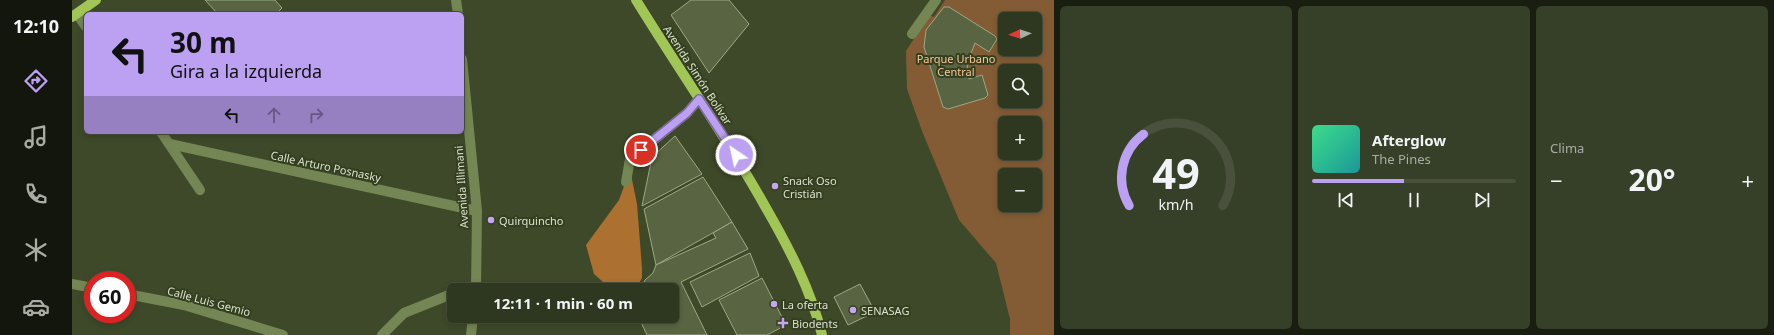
<!DOCTYPE html>
<html lang="es">
<meta charset="utf-8">
<style>
:root{--surface:#2e371f;--page:#363f28;--text:#f1f3f6;--muted:#a7aca4;--line:#49513d;--accent:#bca0f2}
body{margin:0;font-family:"Noto Sans",sans-serif;background:var(--page);color:var(--text);height:100vh;display:flex;flex-direction:column;font-size:15px;white-space:nowrap}
*{box-sizing:border-box;margin:0}
p{font-size:13px;color:var(--muted)}
.icon{flex:none;width:22px;height:22px;fill:none;stroke:currentColor;stroke-width:2;stroke-linecap:round;stroke-linejoin:round}
.map{position:relative;flex:1;overflow:hidden}
.panel{display:flex;flex-direction:column;gap:6px;padding:6px;background:#191e11;width:720px}
.panel>*{flex:none}
.hud{position:absolute;left:12px;top:12px;width:380px;height:122px;border-radius:6px;box-shadow:0 2px 6px #0003,0 0 0 1px var(--line);background:#bca0f2;color:#111;overflow:hidden}
.needle{width:26px;rotate:266deg}
.buttons{position:absolute;left:926px;top:12px;display:grid;gap:8px}
.buttons a{display:grid;place-items:center;width:44px;height:44px;border-radius:6px;background:var(--surface);box-shadow:0 2px 6px #0003,0 0 0 1px var(--line);font-size:20px}
.speed{position:absolute;left:12px;top:271px;display:flex;gap:8px;font-size:20px;font-weight:700;text-align:center}
.speed>*{display:grid;place-content:center;width:52px;height:52px;border-radius:50%;background:var(--surface);box-shadow:0 2px 6px #0003,0 0 0 1px var(--line);line-height:1}
.speed .limit{border:6px solid #d22;background:#fff;color:#111}
.pin{position:absolute;display:grid;place-items:center;width:34px;height:34px;color:#fff;margin:-17px;border:2px solid #fff;border-radius:50%;box-shadow:0 1px 4px #0007}
.me{position:absolute;width:44px;margin:-22px;rotate:326deg;stroke-linejoin:round;filter:drop-shadow(0 0 3px #0008)}
.turn{display:flex;align-items:center;gap:14px;height:84px;padding:0 20px;font-size:18px}
.turn .icon{width:52px;height:52px;stroke-width:2.5}
.turn b{display:block;font-size:28px;line-height:34px}
.lanes{display:flex;align-items:center;height:38px;padding:0 20px;background:#0003;justify-content:center;gap:20px;direction:ltr}
.lanes .off{opacity:.35}
.big{font-size:30px;font-weight:700;line-height:1.1}
.panel .tile{flex:1;display:flex;flex-direction:column;justify-content:center;gap:6px;min-width:0;padding:0 14px;border-radius:6px;background:var(--page)}
.panel .dial{align-items:center;gap:0}
.dial svg{height:104px;overflow:visible;fill:none;stroke:var(--line);stroke-width:7;stroke-linecap:round;text-anchor:middle}
.dial text{fill:var(--text);stroke:none}
.song{display:flex;align-items:center;gap:12px}
.cover{width:48px;height:48px;border-radius:6px;background:linear-gradient(135deg,hsl(150 70% 55%),hsl(180 70% 35%))}
.played{height:4px;border-radius:2px;background:linear-gradient(90deg,var(--accent) 45%,var(--line) 45%)}
.keys{display:flex;justify-content:space-around;direction:ltr}
.heat{display:flex;justify-content:space-between;align-items:center;font-size:22px;direction:ltr}
.panel .tiles{flex:1;display:grid;gap:6px;grid-template-columns:repeat(3,1fr)}
.trip{position:absolute;left:375px;top:283px;width:232px;height:40px;border-radius:6px;background:var(--surface);box-shadow:0 2px 6px #0003,0 0 0 1px var(--line);font-weight:700;line-height:40px;text-align:center}
main{display:flex;flex:1;min-height:0}
.tab-bar{display:flex;flex-direction:column;width:72px;justify-content:space-around;align-items:center;background:#12160c;color:var(--muted)}
.tab-bar .icon{width:28px;height:28px}
.tab-bar .current{color:var(--accent)}
.tab-bar b{font-size:18px;color:var(--text)}
.map>svg:first-child{display:block}
.green{fill:#835c36;fill-rule:evenodd}
.forest{fill:#ac7030}
.building{fill:#586442;stroke:#9ca985}
.lines{fill:none;stroke-linecap:round;stroke-linejoin:round}
.minor{stroke:#748653;stroke-width:10}
.major{stroke:#a2c557;stroke-width:10}
.route-casing{stroke:#7a689d;stroke-width:10}
.route{stroke:#bca0f2;stroke-width:7}
.poi-dot{fill:#c7a6f0;stroke:#343f1f;stroke-width:1.5}
.labels{text-anchor:middle;dominant-baseline:central;stroke-width:4;stroke-linejoin:round;paint-order:stroke}
.park-label{font-size:11px;fill:#f8c697;stroke:#343f1f}
.street-label{font-size:11px;fill:#d9e0cd;stroke:#343f1f}
.poi-label{font-size:11px;fill:#d9e0cd;stroke:#343f1f;text-anchor:start}
</style>
<main>
<nav class="tab-bar">
<b>12:10</b>
<svg class="icon current" aria-label="directions" viewBox="0 0 24 24"><path d="M12 3l9 9-9 9-9-9zM9 14v-3h6M13 9l2 2-2 2"/></svg>
<svg class="icon" aria-label="music" viewBox="0 0 24 24"><path d="M9 18V5l10-2v13"/><circle cx="6" cy="18" r="3"/><circle cx="16" cy="16" r="3"/></svg>
<svg class="icon" aria-label="phone" viewBox="0 0 24 24"><path d="M5 4h4l2 5-3 2q2 4 5 5l2-3 5 2v4C11 20 4 13 5 4z"/></svg>
<svg class="icon" aria-label="climate" viewBox="0 0 24 24"><path d="M12 3v18M4 7l16 10M4 17L20 7"/></svg>
<svg class="icon" aria-label="car" viewBox="0 0 24 24"><path d="M5 17H2v-5l4-1 3-4h7l3 4 3 1v5h-3M9 17h6M6 11h13"/><circle cx="7" cy="17" r="2"/><circle cx="17" cy="17" r="2"/></svg>
</nav>
<div class="map">
<svg width="982" height="335" viewBox="0 0 982 335">
<rect width="100%" height="100%" fill="#3e4929"/>
<path class="green" d="M873 0H982V335H938V319L924 263 887 220 850 131 835 89 834 51 857 15 862 17ZM933 19H963V49H933ZM933 71H963V101H933ZM933 123H963V153H933ZM933 175H963V205H933Z"/>
<path class="forest" d="M558 170 565 204 570 268V278L563 290H540L522 274 514 245 547 200Z"/>
<g class="building">
<path d="M133 0H203L210 8 204 14H146Z"/>
<path d="M619 0H657L677 24 637 73 599 15Z"/>
<path d="M872 7H877L923 36 925 39 917 52 903 43 895 64 897 79 910 75 916 95 913 98 876 109 871 107 852 47 854 30Z"/>
<path d="M603 136 630 174 570 206 580 157Z"/>
<path d="M631 177 660 222 584 265 572 209Z"/>
<path d="M660 222 676 249 609 282 635 335H575L566 316H600V290H568L573 280 581 273 584 265 644 238 641 233Z"/>
<path d="M678 253 687 276 630 307 618 282Z"/>
<path d="M690 278 714 325 695 335H665L647 300Z"/>
<path d="M788 284 803 312 776 325 762 297Z"/>
</g>
<g class="lines">
<g class="minor">
<path d="M384 0 386 14"/>
<path d="M5 14 14 27"/>
<path d="M840 34 864 0"/>
<path d="M390 59 405 211 404 290"/>
<path d="M89 132 128 190"/>
<path d="M98 144 405 211"/>
<path d="M554 182 558 159 615 113 627 99"/>
<path d="M0 284 21 288"/>
<path d="M391 290 405 285"/>
<path d="M55 294 112 305 211 335"/>
<path d="M310 335 332 313 382 293"/>
<path d="M399 335 401 316"/>
</g>
<g class="major">
<path d="M564 0C607 70 654 136 694 208 717 248 739 290 750 335"/>
<path d="M0 17 24 0"/>
</g>
</g>
<g class="lines">
<g class="route-casing">
<path id="route" d="M569 150 615 113 627 99 664 155"/>
</g>
<use href="#route" class="route"/>
</g>
<g class="poi-dot">
<circle cx="703" cy="186" r="4"/>
<circle cx="419" cy="220" r="4"/>
<circle cx="702" cy="304" r="4"/>
<circle cx="781" cy="310" r="4"/>
<path d="M709 317h4v4h4v4h-4v4h-4v-4h-4v-4h4z"/>
</g>
<g class="labels">
<g class="park-label">
<text x="884" y="58">Parque Urbano<tspan x="884" dy="13">Central</tspan></text>
</g>
<g class="street-label">
<text transform="translate(626 75) rotate(57)">Avenida Simón Bolívar</text>
<text transform="translate(254 166) rotate(12)">Calle Arturo Posnasky</text>
<text transform="translate(389 187) rotate(-94)">Avenida Illimani</text>
<text transform="translate(137 301) rotate(15)">Calle Luis Gemio</text>
</g>
<g class="poi-label">
<text x="711" y="180">Snack Oso<tspan x="711" dy="13">Cristián</tspan></text>
<text x="427" y="220">Quirquincho</text>
<text x="710" y="304">La oferta</text>
<text x="789" y="310">SENASAG</text>
<text x="720" y="323">Biodents</text>
</g>
</g>
</svg>
<div class="buttons">
<a><svg class="needle" viewBox="-14 -14 28 28"><path d="M0-13l5 13h-10z" fill="#e53935"/><path d="M0 13l5-13h-10z" fill="#a7aca4"/></svg></a>
<a><svg class="icon" aria-label="search" viewBox="0 0 24 24"><circle cx="10" cy="10" r="6"/><path d="M15 15l6 6"/></svg></a>
<a>+</a>
<a>−</a>
</div>
<div class="speed"><div class="limit">60</div></div>
<div class="pin" style="left:569px;top:150px;background:#d93025"><svg class="icon" aria-label="arrive" viewBox="0 0 24 24"><path d="M6 21V4h12l-3 4 3 4H6"/></svg></div>
<svg class="me" style="left:664px;top:155px" viewBox="-20 -20 40 40"><circle r="17" fill="#bca0f2" stroke="#fff" stroke-width="3"/><path d="M0-11L8 9 0 5-8 9z" fill="#fff"/></svg>
<div class="trip">12:11 · 1 min · 60 m</div>
<div class="hud">
<div class="turn"><svg class="icon" aria-label="left" viewBox="0 0 24 24"><path d="M17 20v-9H6M10 6l-5 5 5 5"/></svg><div><b>30 m</b>Gira a la izquierda</div></div>
<div class="lanes"><svg class="icon" aria-label="left" viewBox="0 0 24 24"><path d="M17 20v-9H6M10 6l-5 5 5 5"/></svg><svg class="icon off" aria-label="ahead" viewBox="0 0 24 24"><path d="M12 20V5M6 11l6-6 6 6"/></svg><svg class="icon off" aria-label="right" viewBox="0 0 24 24"><path d="M7 20v-9h11M14 6l5 5-5 5"/></svg></div>
</div>
</div>
<section class="panel">
<div class="tiles">
<div class="tile dial"><svg viewBox="0 0 100 80">
<path d="M14 69A42 42 0 1 1 86 69"/>
<path d="M14 69A42 42 0 0 1 25 14" stroke="#bca0f2"/>
<text x="50" y="56" font-size="32" font-weight="700">49</text>
<text x="50" y="72" font-size="11">km/h</text>
</svg></div>
<div class="tile">
<div class="song"><i class="cover"></i><div><b>Afterglow</b><p>The Pines</p></div></div>
<div class="played"></div>
<div class="keys"><svg class="icon" aria-label="previous" viewBox="0 0 24 24"><path d="M18 5L8 12l10 7zM5 5v14"/></svg><svg class="icon" aria-label="pause" viewBox="0 0 24 24"><path d="M8 5v14M16 5v14"/></svg><svg class="icon" aria-label="next" viewBox="0 0 24 24"><path d="M6 5l10 7-10 7zM19 5v14"/></svg></div>
</div>
<div class="tile"><p>Clima</p>
<div class="heat"><a>−</a><b class="big">20°</b><a>+</a></div>
</div>
</div>
</section>
</main>
